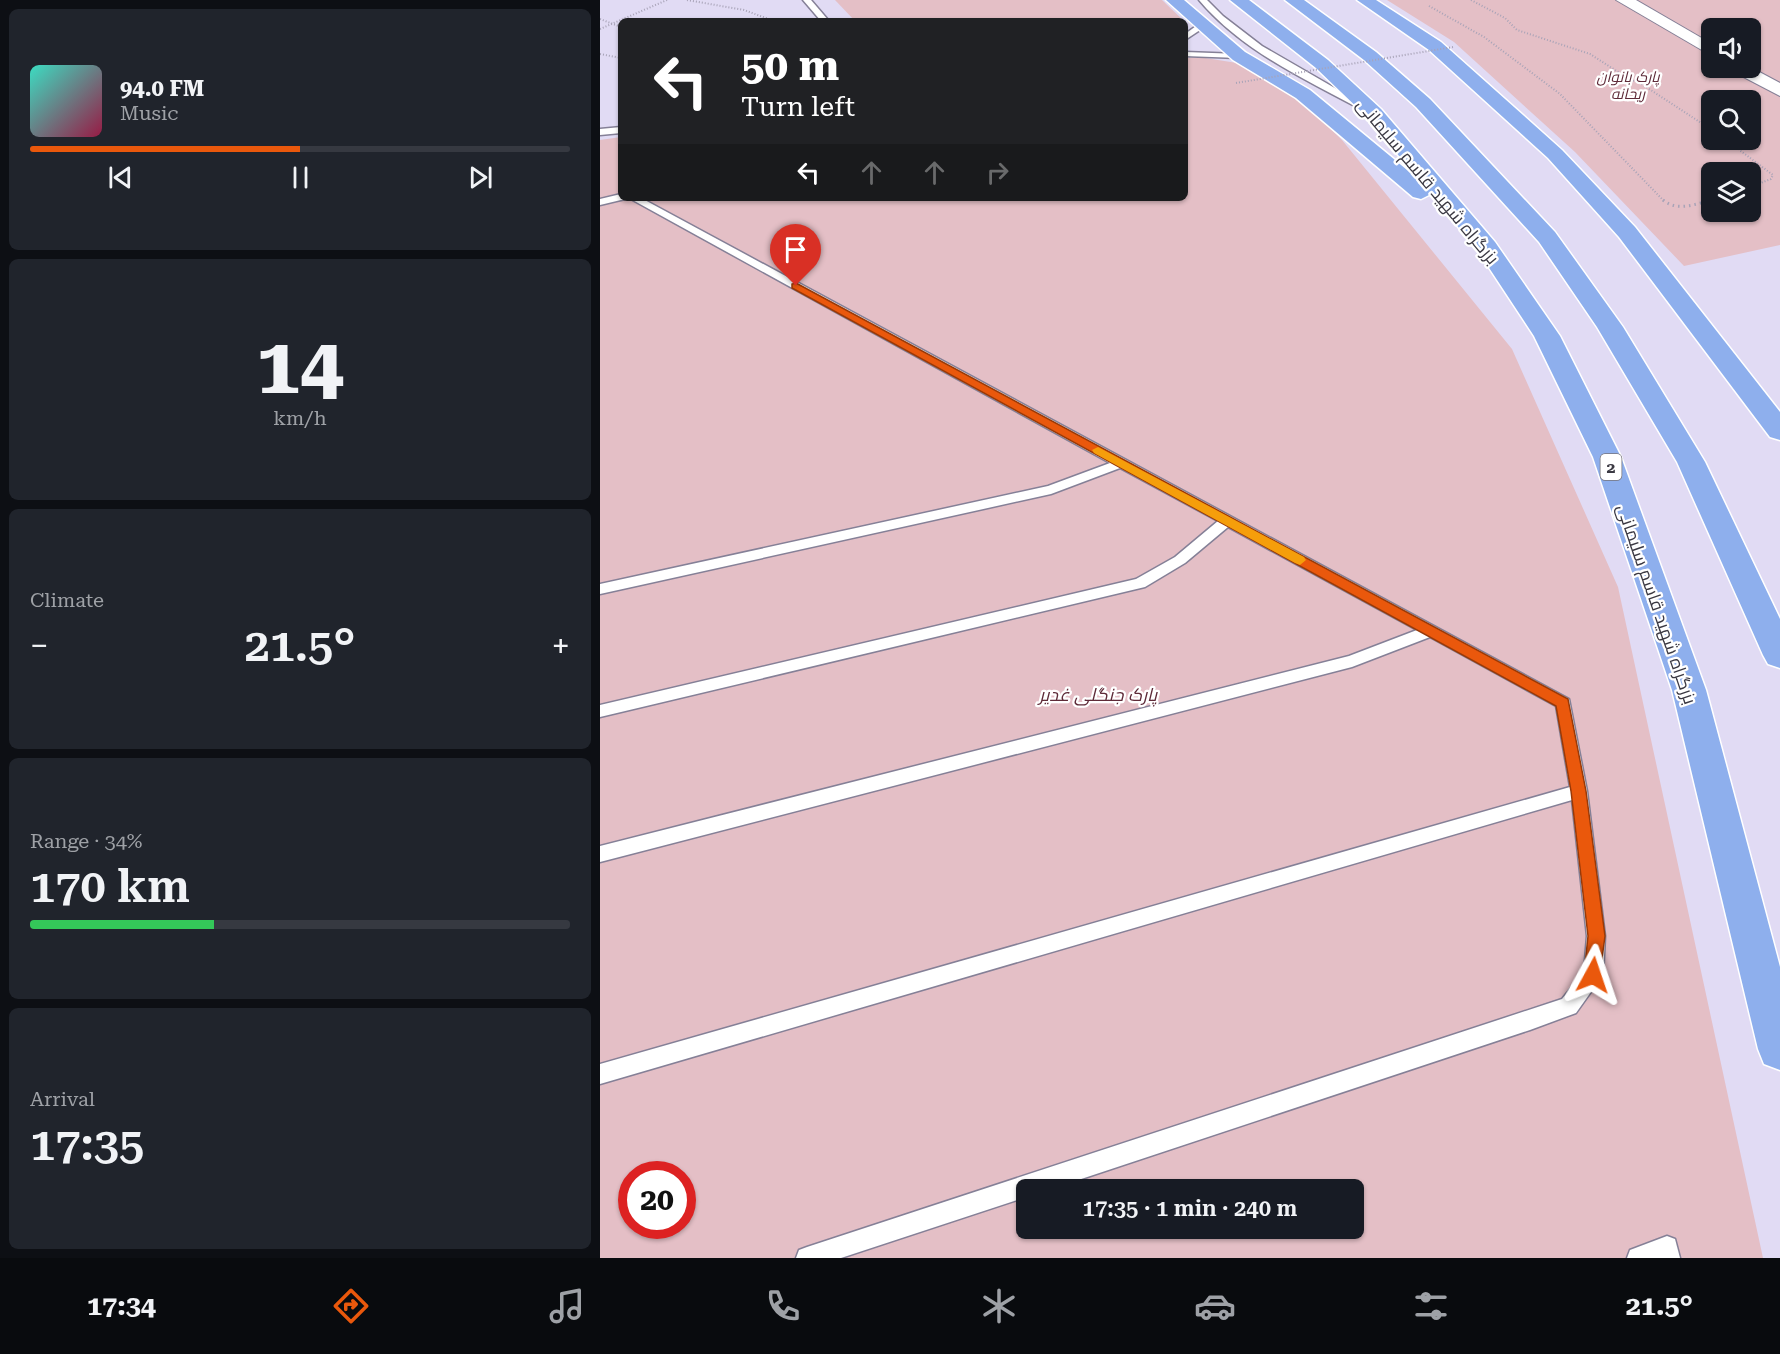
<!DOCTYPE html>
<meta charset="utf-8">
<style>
:root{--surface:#171b24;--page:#20242c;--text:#f1f3f6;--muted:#9ea1a6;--line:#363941;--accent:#ea580c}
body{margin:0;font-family:"Roboto Serif",Cairo,serif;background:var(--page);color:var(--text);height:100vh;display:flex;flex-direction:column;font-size:22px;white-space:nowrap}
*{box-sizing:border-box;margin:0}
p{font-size:20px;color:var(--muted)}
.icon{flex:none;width:33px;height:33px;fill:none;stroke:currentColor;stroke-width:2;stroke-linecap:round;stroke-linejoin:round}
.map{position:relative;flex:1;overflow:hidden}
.sheet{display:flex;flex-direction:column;gap:9px;padding:9px;background:#0d0f14;width:600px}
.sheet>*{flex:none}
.top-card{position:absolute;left:18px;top:18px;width:570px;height:183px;border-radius:9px;box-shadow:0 2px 4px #0004;background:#202124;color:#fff;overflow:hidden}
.tools{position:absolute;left:1101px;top:18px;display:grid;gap:12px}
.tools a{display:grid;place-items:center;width:60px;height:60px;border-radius:9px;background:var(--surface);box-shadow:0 2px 4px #0004;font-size:30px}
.speed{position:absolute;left:18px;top:1161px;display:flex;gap:12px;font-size:30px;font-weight:700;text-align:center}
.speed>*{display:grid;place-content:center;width:78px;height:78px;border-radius:50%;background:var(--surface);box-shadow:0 2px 4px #0004;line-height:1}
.speed .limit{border:9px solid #d22;background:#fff;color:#111}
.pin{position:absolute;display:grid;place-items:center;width:51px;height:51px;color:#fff;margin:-62px -26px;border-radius:50% 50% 50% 0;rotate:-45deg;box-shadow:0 0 6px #0007}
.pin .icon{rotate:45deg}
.me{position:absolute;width:66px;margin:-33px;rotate:5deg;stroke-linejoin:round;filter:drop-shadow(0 0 4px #0008)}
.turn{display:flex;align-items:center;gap:21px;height:126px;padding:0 24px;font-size:27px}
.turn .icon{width:78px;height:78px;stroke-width:2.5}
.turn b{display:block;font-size:42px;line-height:51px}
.lanes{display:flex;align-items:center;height:57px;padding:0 24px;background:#0003;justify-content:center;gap:30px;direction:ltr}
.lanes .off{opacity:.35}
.big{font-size:45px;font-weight:600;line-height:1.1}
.sheet .card{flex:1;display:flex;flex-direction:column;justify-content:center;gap:9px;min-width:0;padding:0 21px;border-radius:9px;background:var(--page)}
.sheet .dial{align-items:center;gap:0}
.dial b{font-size:78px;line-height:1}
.song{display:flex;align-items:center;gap:18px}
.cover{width:72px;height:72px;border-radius:9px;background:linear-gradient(135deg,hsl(170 70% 55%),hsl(340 70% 35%))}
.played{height:6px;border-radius:3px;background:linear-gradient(90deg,var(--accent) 50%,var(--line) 50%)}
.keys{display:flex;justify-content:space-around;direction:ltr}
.heat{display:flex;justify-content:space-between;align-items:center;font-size:33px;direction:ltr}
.charge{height:9px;border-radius:4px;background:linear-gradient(90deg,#34c759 34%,var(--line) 0)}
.trip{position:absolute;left:416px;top:1179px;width:348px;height:60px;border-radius:9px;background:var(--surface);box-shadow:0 2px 4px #0004;font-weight:600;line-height:60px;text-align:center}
.tabs{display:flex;height:96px;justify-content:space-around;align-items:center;background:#090b0e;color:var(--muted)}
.tabs .icon{width:42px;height:42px}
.tabs .active{color:var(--accent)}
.tabs b{font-size:27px;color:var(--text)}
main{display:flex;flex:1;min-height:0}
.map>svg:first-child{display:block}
.green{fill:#e4bfc6;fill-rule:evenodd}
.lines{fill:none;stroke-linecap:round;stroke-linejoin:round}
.lane-casing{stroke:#858097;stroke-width:3}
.street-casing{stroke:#858097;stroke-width:2}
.highway-casing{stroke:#fff;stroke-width:3}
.path-far1{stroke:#a8a3b7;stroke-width:2;stroke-dasharray:1 2;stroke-linecap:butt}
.path{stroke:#a8a3b7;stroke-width:3;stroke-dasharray:1.5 4;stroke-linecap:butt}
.lane{fill:#fff;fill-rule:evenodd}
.street{fill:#fff;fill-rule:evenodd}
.highway{fill:#8eafed;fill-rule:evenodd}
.path-bridge{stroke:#a8a3b7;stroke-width:2;stroke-dasharray:1 2;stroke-linecap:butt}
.route{fill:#ea580c;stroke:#983908;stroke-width:1.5}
.slow{fill:#f59e0b}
.labels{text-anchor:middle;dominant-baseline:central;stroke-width:4.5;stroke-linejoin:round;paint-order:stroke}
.far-park-label{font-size:15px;font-style:italic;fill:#5e2a38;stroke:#fff}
.shield{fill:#fff;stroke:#76747b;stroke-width:1.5}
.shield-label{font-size:16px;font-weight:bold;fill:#3b3943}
.street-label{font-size:18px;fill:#3b3943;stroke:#fff}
.park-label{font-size:18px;font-style:italic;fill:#5e2a38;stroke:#fff}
</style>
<main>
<section class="sheet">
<div class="card">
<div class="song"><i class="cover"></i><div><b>94.0 FM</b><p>Music</p></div></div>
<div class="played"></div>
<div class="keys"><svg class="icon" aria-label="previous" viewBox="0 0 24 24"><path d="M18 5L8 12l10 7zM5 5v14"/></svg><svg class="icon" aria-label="pause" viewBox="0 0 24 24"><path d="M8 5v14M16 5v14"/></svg><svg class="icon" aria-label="next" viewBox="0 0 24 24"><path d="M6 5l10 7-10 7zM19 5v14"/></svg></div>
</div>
<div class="card dial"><b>14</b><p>km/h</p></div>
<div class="card"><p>Climate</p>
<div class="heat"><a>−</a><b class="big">21.5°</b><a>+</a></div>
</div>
<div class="card"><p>Range · 34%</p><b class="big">170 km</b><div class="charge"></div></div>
<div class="card"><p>Arrival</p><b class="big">17:35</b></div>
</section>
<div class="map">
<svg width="1180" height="1258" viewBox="0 0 1180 1258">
<rect width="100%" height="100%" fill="#e1dbf4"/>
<g class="green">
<path d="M235 0H562L584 21H255Z"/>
<path d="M787 0H1180V245L1084 266 975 152 854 42ZM1112 28H1150V68H1112ZM1112 100H1150V140H1112ZM1112 172H1150V212H1112Z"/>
<path d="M599 57 637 63 707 105 742 140 912 349 1018 587 1163 1258H0V140L21 137V198H585V58ZM32 1174H82V1226H32ZM426 1190H753V1228H426Z"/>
</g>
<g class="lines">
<g class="lane-casing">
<g id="lane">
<path d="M203 0H211L229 21H221Z"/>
<path d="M599 0H607L623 16 662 46 771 109 764 111C706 80 642 51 599 0Z"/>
<path d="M599 24 606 26 585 40V34Z"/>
<path d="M585 52 639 54 643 56 639 58 585 56Z"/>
<path d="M21 127V133L0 135V129Z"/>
<path d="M21 194V198L25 199 0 205V199Z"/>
<path d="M29 198H41L969 699 987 791 1005 936 1003 975 976 1013 930 1030 448 1190H426V1197L241 1258H196L199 1250 207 1247 962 999 984 972 987 936 972 800 0 1084V1064L970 787 956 706 830 637 752 667 0 862V846L749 656 817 630 628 527 585 563 545 587 0 717V705L536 579 575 557 618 521 520 468 451 494 0 594V584L448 486 510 463Z"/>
<path d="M1067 1236 1075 1239 1080 1258H1027L1030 1250Z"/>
</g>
</g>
<g class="street-casing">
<g id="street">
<path d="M1016 0H1036L1112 44V56Z"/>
<path d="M1150 67 1180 83V96L1134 72 1131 68Z"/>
</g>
</g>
<g class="highway-casing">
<g id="highway">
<path d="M566 0H584L645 52 710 90 818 179 767 117 716 68 630 0H649L728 60 781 109 895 242 960 336 1021 457 1106 690 1180 967V1070L1164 1064 1158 1049 1072 690 993 457 934 336 878 251 831 194 821 199 813 197 696 98 633 60Z"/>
<path d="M685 0H704L776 52 830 99 955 232 1023 327 1105 462 1180 619V668L1168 664 1163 655 1077 462 997 327 939 242 816 107 764 60Z"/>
<path d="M757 0H776L841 42 962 150 1035 227 1180 412V440L1170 437 1019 237 948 158 829 50Z"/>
</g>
</g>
<g class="path-far1">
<path d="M87 0 144 10 174 21"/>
<path d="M871 0 905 18 917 30 990 54 1029 79 1040 83 1112 130"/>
<path d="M829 6 884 37 960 94 1064 201"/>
<path d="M0 19 21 27"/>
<path d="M0 29 67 0"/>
<path d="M0 54 21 58"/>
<path d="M1126 140 1173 175 1171 179 1150 187"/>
<path d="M1108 201 1112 200"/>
</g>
<path class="path" d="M1063 200C1077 212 1096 204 1112 200"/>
<use href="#lane" class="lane"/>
<use href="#street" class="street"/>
<use href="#highway" class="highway"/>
<path class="path-bridge" d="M636 83 853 47"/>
</g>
<path class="route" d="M196 283 968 699 986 791 1005 936 999 981 993 983 986 981 984 975 988 936 971 791 956 706 192 288V284Z"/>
<path class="slow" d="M498 447 704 557 706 560 700 565 695 563 494 453 492 450Z"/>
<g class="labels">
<g class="far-park-label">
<text x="1028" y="77">پارک بانوان<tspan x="1028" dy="17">ریحانه</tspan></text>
</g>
<rect class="shield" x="1000.5" y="454" width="21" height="26" rx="4.5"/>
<g class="shield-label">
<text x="1011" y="467">2</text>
</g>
<g class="street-label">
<text transform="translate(828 181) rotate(50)">بزرگراه شهید قاسم سلیمانی</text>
<text transform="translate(1057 604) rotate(71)">بزرگراه شهید قاسم سلیمانی</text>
</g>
<g class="park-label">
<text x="498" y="694">پارک جنگلی غدیر</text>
</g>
</g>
</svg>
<div class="tools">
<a><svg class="icon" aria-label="sound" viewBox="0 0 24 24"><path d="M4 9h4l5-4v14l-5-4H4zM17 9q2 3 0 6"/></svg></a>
<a><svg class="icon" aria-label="search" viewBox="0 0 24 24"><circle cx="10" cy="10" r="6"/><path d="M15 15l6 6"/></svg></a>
<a><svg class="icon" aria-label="layers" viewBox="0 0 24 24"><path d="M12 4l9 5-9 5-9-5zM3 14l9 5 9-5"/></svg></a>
</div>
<div class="speed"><div class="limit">20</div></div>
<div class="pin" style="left:196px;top:286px;background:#d93025"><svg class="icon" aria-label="arrive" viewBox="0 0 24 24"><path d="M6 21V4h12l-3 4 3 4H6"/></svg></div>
<svg class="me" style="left:993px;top:975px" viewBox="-20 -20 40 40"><path d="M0-17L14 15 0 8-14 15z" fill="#ea580c" stroke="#fff" stroke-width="4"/></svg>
<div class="trip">17:35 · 1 min · 240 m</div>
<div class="top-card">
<div class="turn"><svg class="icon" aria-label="left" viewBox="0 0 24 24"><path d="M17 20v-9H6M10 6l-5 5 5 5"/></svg><div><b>50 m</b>Turn left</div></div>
<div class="lanes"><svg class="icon" aria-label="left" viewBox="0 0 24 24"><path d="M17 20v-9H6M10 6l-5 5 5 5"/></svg><svg class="icon off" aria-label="ahead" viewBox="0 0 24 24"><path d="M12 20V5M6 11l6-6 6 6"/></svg><svg class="icon off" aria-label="ahead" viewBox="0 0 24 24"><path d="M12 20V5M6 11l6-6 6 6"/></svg><svg class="icon off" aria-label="right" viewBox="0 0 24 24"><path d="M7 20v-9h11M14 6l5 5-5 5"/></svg></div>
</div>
</div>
</main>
<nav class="tabs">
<b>17:34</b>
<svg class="icon active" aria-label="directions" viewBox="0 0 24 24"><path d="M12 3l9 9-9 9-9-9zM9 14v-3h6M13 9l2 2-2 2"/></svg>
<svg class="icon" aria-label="music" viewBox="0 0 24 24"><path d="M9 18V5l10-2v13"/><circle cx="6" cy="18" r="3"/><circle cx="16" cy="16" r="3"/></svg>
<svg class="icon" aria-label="phone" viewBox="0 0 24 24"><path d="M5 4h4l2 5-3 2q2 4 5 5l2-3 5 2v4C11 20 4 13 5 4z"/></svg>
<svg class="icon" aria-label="climate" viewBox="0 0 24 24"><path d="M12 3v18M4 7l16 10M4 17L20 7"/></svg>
<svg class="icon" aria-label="car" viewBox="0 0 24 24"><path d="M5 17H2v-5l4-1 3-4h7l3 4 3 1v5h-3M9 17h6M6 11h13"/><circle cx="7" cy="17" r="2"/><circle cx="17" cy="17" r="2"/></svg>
<svg class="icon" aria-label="filters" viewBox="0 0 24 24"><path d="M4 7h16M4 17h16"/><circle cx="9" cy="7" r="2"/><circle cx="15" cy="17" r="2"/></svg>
<b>21.5°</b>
</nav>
